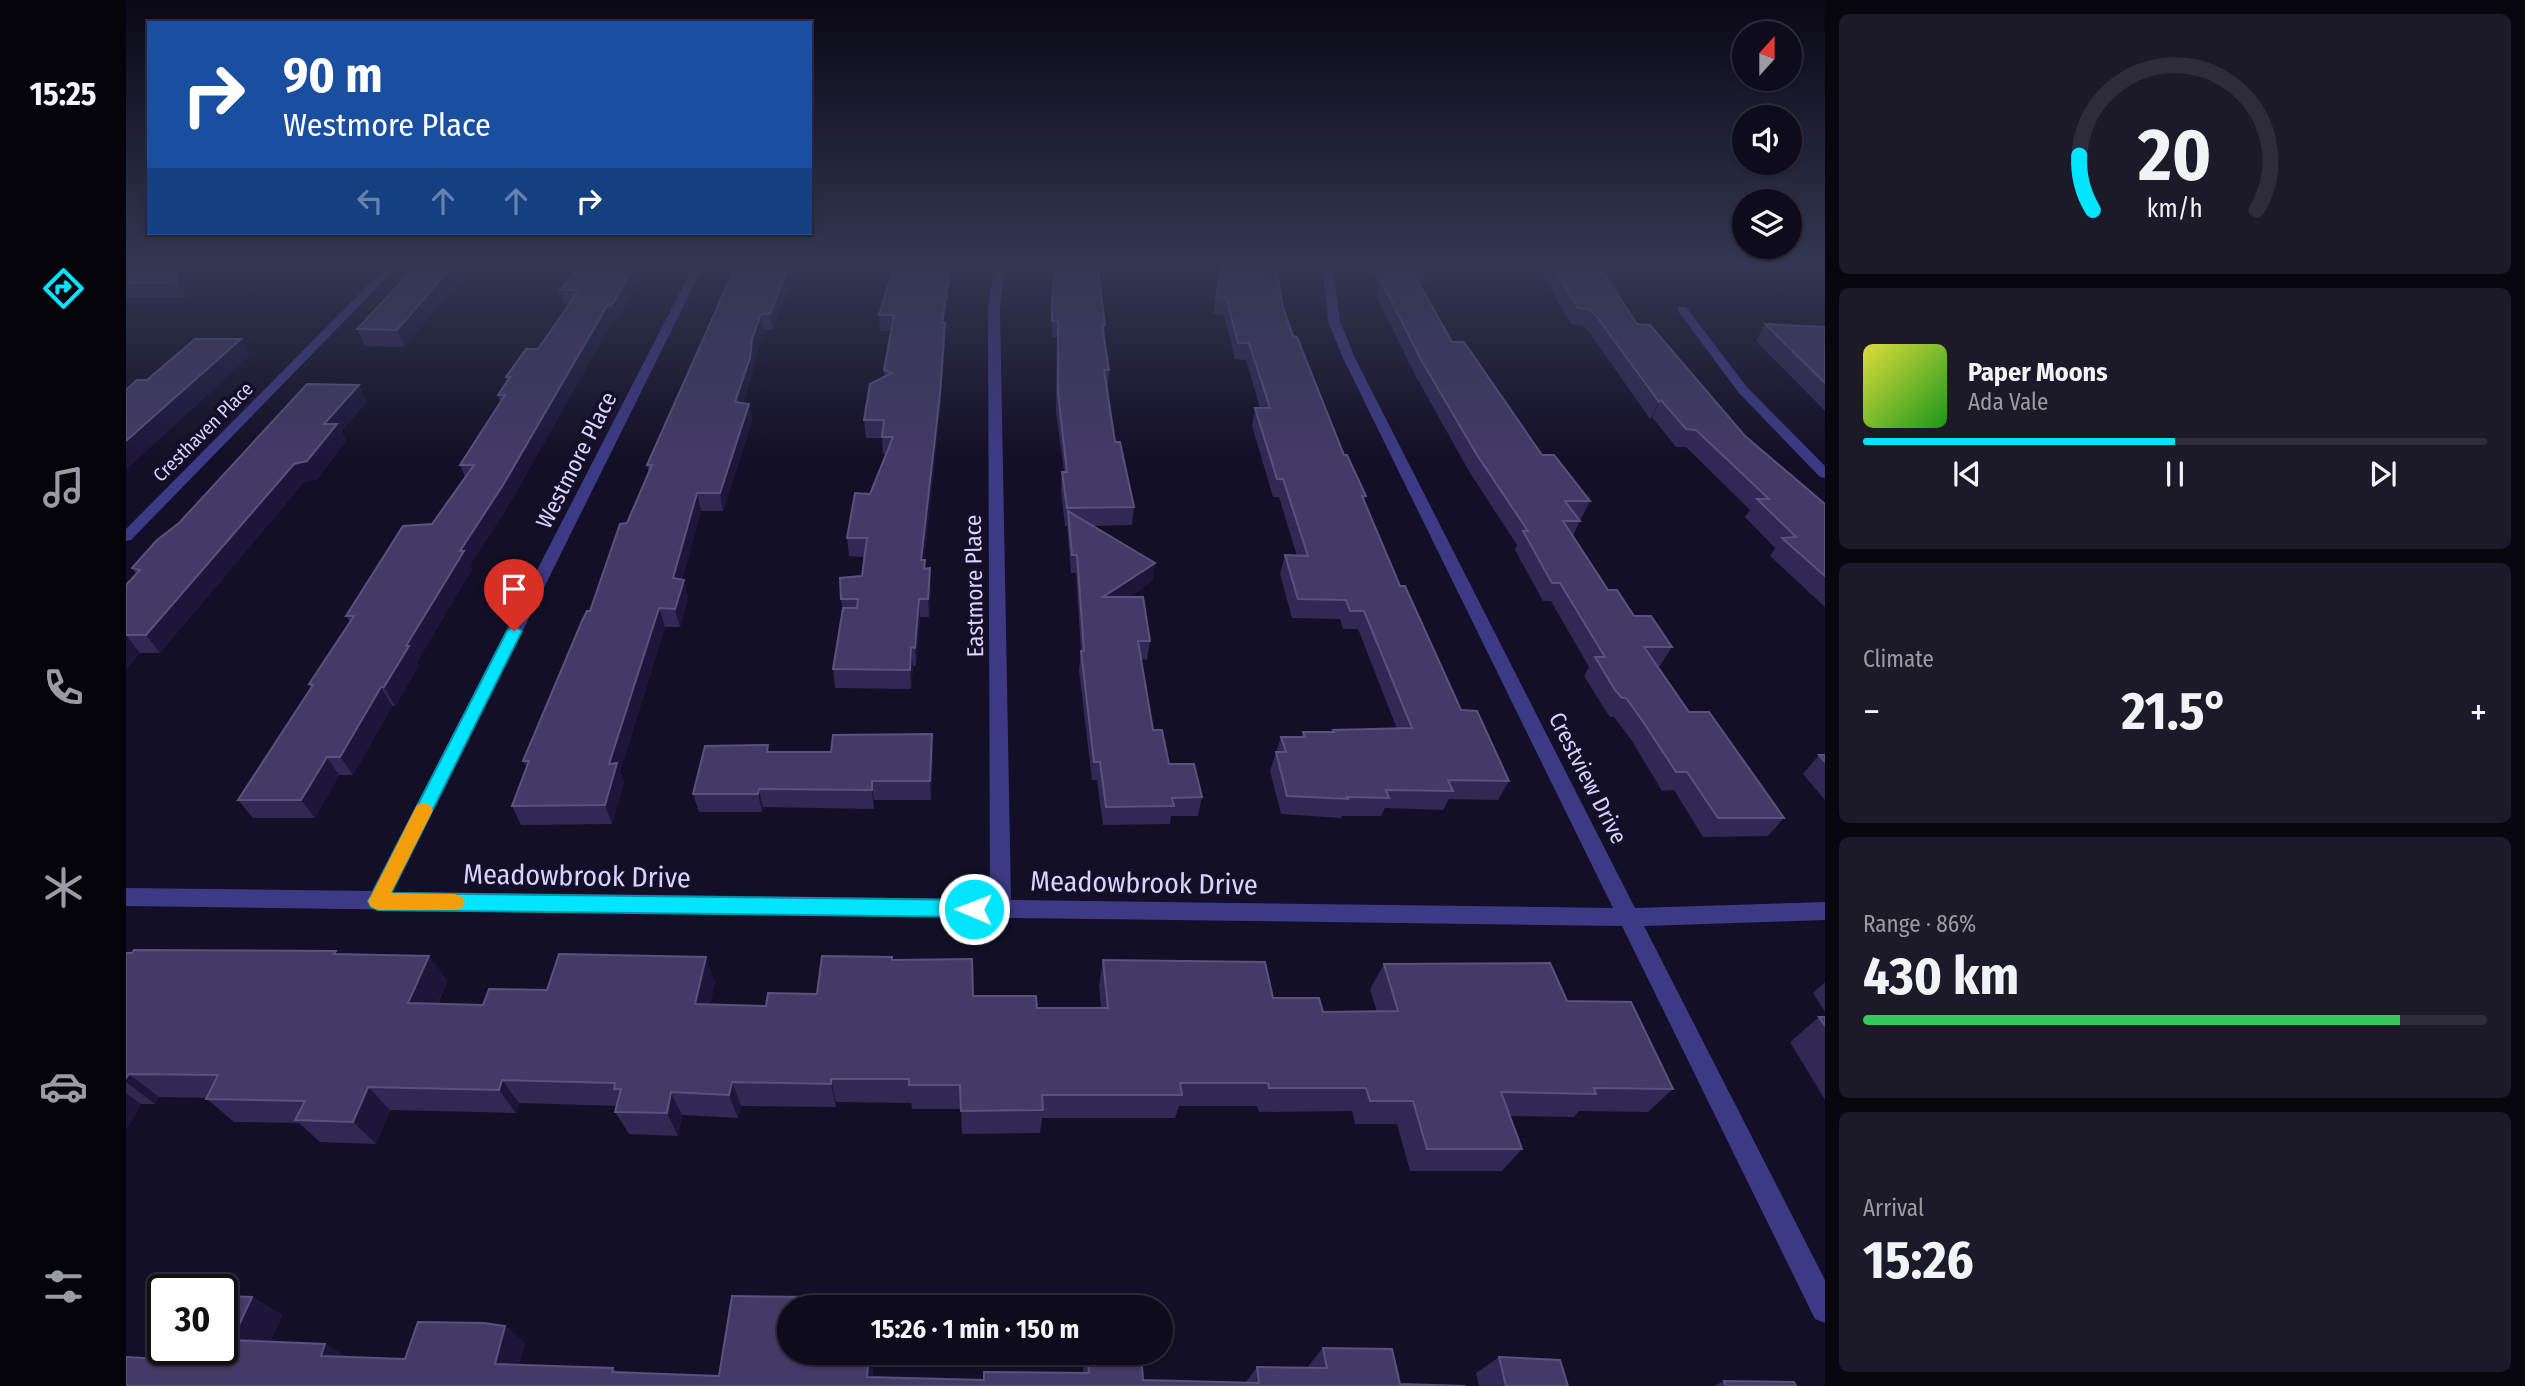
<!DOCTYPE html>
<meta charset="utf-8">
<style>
:root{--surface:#0e0b1c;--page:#1c1929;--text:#f1f3f6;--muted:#9b9ba3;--line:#2e2b3b;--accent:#00e5ff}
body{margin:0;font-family:"Fira Sans Condensed",sans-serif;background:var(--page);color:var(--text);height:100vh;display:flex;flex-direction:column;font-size:26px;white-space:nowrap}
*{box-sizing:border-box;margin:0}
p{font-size:23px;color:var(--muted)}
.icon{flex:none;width:38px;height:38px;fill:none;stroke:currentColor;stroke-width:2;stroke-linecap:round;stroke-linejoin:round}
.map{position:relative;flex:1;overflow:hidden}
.details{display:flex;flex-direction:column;gap:14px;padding:14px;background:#08060f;width:700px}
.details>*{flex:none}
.banner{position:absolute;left:21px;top:21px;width:665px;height:214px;border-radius:0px;box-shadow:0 2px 5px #0004,0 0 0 2px var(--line);background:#1a4fa0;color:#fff;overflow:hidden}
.needle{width:46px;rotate:21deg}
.buttons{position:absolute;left:1606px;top:21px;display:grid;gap:14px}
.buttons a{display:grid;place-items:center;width:70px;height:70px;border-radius:50%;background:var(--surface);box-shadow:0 2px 5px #0004,0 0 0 2px var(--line);font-size:35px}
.speed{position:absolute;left:21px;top:1274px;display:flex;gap:14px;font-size:35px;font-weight:700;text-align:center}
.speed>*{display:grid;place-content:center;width:91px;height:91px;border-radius:50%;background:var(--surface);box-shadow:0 2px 5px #0004,0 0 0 2px var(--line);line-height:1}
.speed .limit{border:4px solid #111;border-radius:10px;background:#fff;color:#111}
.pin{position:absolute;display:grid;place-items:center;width:60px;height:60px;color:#fff;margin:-72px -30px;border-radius:50% 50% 50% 0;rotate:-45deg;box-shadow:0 0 7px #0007}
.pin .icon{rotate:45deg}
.me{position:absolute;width:77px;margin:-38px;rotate:271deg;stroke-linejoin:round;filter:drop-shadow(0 0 5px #0008)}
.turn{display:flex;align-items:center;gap:24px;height:147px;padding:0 21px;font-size:32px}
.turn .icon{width:91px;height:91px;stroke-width:2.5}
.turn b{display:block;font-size:49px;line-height:60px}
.lanes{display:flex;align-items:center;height:66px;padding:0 21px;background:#0003;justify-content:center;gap:35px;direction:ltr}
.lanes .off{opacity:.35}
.big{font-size:52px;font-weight:700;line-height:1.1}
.details .card{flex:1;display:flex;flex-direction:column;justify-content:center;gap:10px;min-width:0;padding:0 24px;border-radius:10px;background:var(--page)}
.details .dial{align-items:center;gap:0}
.dial svg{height:182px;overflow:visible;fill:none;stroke:var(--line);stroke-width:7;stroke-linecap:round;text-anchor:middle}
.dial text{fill:var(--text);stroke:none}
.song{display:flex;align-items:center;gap:21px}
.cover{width:84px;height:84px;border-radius:10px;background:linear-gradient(135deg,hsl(60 70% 55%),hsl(120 70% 35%))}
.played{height:7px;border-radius:4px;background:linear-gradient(90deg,var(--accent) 50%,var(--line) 50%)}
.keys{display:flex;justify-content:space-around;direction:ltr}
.heat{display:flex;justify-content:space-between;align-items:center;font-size:38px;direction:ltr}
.charge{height:10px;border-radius:5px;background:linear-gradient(90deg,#34c759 86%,var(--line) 0)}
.trip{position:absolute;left:651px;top:1295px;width:396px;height:70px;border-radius:35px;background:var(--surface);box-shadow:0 2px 5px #0004,0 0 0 2px var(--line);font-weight:700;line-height:70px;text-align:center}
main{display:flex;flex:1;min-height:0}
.tabs{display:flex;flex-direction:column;width:126px;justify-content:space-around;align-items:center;background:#06040b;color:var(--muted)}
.tabs .icon{width:49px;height:49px}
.tabs .active{color:var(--accent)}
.tabs b{font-size:32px;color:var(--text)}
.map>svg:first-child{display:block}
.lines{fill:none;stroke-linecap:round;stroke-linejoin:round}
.minor{fill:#3d3a85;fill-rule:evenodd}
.wall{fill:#312854}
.shaded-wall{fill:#1d163a}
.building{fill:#433a66;stroke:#5a527e;stroke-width:2}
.route{fill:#00e5ff;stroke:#0095a6;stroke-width:2}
.slow{fill:#f59e0b}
.labels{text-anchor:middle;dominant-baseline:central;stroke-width:7;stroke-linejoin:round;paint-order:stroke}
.far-street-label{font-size:19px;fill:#d9d4ff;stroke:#130f26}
.street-label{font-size:23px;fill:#d9d4ff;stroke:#130f26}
.near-street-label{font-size:28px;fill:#d9d4ff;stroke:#130f26}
</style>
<main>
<nav class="tabs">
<b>15:25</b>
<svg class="icon active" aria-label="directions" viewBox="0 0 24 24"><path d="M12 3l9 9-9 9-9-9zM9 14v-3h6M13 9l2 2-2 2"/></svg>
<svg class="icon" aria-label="music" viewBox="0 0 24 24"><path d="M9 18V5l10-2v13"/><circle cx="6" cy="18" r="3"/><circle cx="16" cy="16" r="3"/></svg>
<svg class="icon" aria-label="phone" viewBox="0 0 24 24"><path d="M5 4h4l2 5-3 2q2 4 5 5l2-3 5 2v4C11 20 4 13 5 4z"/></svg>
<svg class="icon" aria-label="climate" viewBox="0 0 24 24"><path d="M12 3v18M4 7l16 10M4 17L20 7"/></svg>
<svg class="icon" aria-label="car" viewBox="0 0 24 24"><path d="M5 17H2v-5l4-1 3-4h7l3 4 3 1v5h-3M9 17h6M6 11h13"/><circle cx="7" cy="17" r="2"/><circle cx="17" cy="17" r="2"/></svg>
<svg class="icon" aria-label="filters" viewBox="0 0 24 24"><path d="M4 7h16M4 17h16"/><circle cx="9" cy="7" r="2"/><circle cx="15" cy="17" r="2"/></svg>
</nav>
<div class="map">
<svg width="1699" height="1386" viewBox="0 0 1699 1386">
<rect width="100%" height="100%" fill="#130f26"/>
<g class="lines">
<g class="minor">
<path d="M264 263H275L5 540 0 541V529Z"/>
<path d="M569 263H579L267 892 864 899 862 308 869 263H879L874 308 885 900 1487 908 1217 358 1202 321 1196 263H1206L1214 321 1229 358 1509 908 1699 902V920L1518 926 1699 1280V1323L1689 1319 1496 926 0 906V888L246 891Z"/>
<path d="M1552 307H1560L1621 387 1699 466V478L1694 477 1613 393 1552 311Z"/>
</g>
</g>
<g class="wall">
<rect x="0" y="263" width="59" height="35"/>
<path d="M293 263H343L344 267 278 347 239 346 231 329Z"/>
<path d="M672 263 647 330H638L629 356 626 374 617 403 623 404 626 421 597 511H575L556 580 562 599 554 627H539L494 771 498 782 486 824 395 825 386 806 401 768 397 761 464 611 523 473 521 465Z"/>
<path d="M827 263 818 323 819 339 814 411 798 560 805 587 803 617H794L790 666H787L785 689 709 688 707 669 717 611 715 599 736 576 738 557 723 556 721 538 744 494 760 454H757L756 438H740L738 420 758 377V370L765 331H754L753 315Z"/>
<path d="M1097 263 1157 307 1167 336 1218 455 1240 496 1238 501 1274 586 1335 710 1383 781 1372 800 1323 799 1317 810 1259 808 1255 816H1216L1215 818 1155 814 1144 771 1155 737H1175L1177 732H1206L1207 730 1271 729 1232 629H1217L1214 619 1166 618 1154 574 1159 555 1171 556 1153 497H1147L1126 426 1129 408H1134L1120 360 1109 359 1098 315 1087 314Z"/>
<path d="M1244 263H1302V268L1298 284 1292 283 1326 342 1416 455 1464 501 1455 519H1453L1454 521 1447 536 1482 590 1508 616 1546 647 1534 666H1532L1563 712 1658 818 1642 836 1577 837 1548 790 1536 791 1506 741 1488 717H1484L1478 708 1458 676 1463 667 1425 601H1417L1389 550 1391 545 1344 473 1289 375 1250 295 1252 287Z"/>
<path d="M1423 263H1454L1619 436 1699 504V607L1644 556 1649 548 1619 517 1624 510 1560 447H1550L1526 417 1524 419 1464 333 1456 325 1445 324 1418 277Z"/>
<path d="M507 288 490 321 486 322 384 503 344 565 346 569 291 662 293 665 269 706H266L227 775H213L189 818H127L112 800 185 688 183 684 224 622 220 616 306 524 339 477 334 465 374 403 372 395 381 381 380 377 412 349 441 306H439L434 290Z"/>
<path d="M926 303 979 325 978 337 983 370 982 387H980L989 442 1008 507 1006 525 967 526 1029 563 1026 581 1003 597 1024 641 1021 660 1015 659 1027 730 1043 764 1076 797 1072 816H1045L1044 824 977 825 971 780H966L953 670 955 651 950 573H945L941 526H939L935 490 936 472H938L930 411 931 337H926Z"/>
<path d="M1639 324 1699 327V411L1630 341Z"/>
<path d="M241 402 215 431 220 441 191 479 178 482 34 653H14L0 669V585L10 574 6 568Z"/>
<path d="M643 752 807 753 805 800H748V809L637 807 636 812H573L567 794Z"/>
<path d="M1693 755H1699V800L1677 774Z"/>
<path d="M0 953 212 954 303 956 321 981 312 1004 357 1005 421 990 589 982 584 1004 640 1006 691 994 766 960 847 996 911 1008H975L973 985 977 960 1147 998 1197 1012H1251L1244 989 1258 964 1441 1001 1547 1089 1522 1112 1453 1111 1448 1117 1384 1116 1396 1149 1376 1171H1284L1271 1124H1229L1226 1111 1133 1112 1131 1106H1053L1049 1118H916L914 1133 836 1134 835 1109H786L785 1103 710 1102V1107L615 1106 612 1118 556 1115 552 1136 503 1134 489 1112 491 1106 393 1103 390 1113 264 1110 250 1144 194 1142 173 1123 108 1122 80 1098 33 1097 29 1104H15L0 1130Z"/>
<path d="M1699 982V1012L1687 993Z"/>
<path d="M1693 1017H1699V1100L1664 1042Z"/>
<path d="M96 1296 126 1297 156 1315 144 1342 199 1344 221 1357 279 1359 292 1322 358 1323 379 1326 399 1343 393 1365 487 1368 491 1372 593 1376 606 1296 682 1297 686 1307H663V1353H685L684 1355 743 1356 747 1372V1377L858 1380V1372L957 1373V1363L960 1353H1015L1017 1380 1119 1383 1131 1367 1183 1368V1365L1197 1348 1266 1349 1274 1384 1340 1386H0V1357L50 1360 55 1349H96Z"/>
<path d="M1373 1357 1442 1386H1353L1350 1373Z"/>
<path d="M1598 1381 1670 1386H1588Z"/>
</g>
<g class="shaded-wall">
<path d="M51 263H59V298L50 282Z"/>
<path d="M329 263H343L344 267 278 347 271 330Z"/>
<path d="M510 263H524L507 288 490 321 486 322 384 503 344 565 346 569 291 662 293 665 269 706 258 687 280 646 334 551 481 306Z"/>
<path d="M664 263H672L647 330 644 314Z"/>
<path d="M825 263H827L816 339V323Z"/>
<path d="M635 314 638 330 629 356 626 374 612 419 609 402 626 339Z"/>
<path d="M819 323V339L814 411 796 578 795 560Z"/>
<path d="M115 339 124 356 0 470V441Z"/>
<path d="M233 385 241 402 215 431 220 441 191 479 178 482 34 653 20 635 198 424Z"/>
<path d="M1535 400 1526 417 1524 419 1533 402Z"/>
<path d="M623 404 626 421 597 511 594 493Z"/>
<path d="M571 493 575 511 552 596 547 578Z"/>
<path d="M1029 563 1026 581 975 616 977 597Z"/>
<path d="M804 568 805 587 803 617 802 599Z"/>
<path d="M558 580 562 599 554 627 549 609Z"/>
<path d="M793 599 794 617 790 666 789 648Z"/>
<path d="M533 608 539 627 494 771 498 782 486 824 479 805 483 764Z"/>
<path d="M0 635 14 653 0 669Z"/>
<path d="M785 647 787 666 785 689 784 670Z"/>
<path d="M255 687 266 706 227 775 214 757Z"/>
<path d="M806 734 807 753 805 800 804 781Z"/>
<path d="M201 757 213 775 189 818 175 800Z"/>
<path d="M746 781 748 800V809L746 790Z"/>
<path d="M633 789 637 807 636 812 632 794Z"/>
<path d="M303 956 321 981 301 1028 282 1003Z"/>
<path d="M580 957 589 982 578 1029 569 1004Z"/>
<path d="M3 1074 33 1097 29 1104 0 1082V1078Z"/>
<path d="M705 1079 710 1102V1107L705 1084Z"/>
<path d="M376 1080 393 1103 390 1113 373 1090Z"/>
<path d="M606 1082 615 1106 612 1118 603 1095Z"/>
<path d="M242 1087 264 1110 250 1144 227 1122Z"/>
<path d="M545 1092 556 1115 552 1136 541 1113Z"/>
<path d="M0 1093 15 1104 0 1130Z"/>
<path d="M126 1297 156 1315 137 1356 106 1340Z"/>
<path d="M682 1297 686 1307H680Z"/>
<path d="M379 1326 399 1343 389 1380 369 1364Z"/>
<path d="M199 1344 227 1360 195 1356Z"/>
<path d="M675 1353H685L683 1371 675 1355Z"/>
<path d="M743 1356 747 1372 746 1386 741 1377Z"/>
</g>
<g class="building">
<path d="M0 263H51L50 282 0 283Z"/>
<path d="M293 263H329L271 330 231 329Z"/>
<path d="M456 263H510L504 272 486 305 481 306 377 485 334 551H338L280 646H283L258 687H255L214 757H201L175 800H112L187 685 183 684 228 616H220L277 526 306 524 348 465H334L379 395H372L384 377H380L400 349H412L453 290H434Z"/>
<path d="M611 263H664L644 314H635L626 339 624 358 609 402 623 404 594 493H571L547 578 558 580 549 609 533 608 483 764 491 763 479 805 386 806 403 761H397L456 621 461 611H464L494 524 501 523 526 465H521Z"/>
<path d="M769 263H825L816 323H819L814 394 795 560H799L798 569 804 568 802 599H793L789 648 785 647 784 670 707 669 717 608H731L732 599H715L714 578 736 576 741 538H721L729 493 744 494 767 437H756L758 420H738L744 384 766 373 758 370 768 315H753Z"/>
<path d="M930 263H971L979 325H976L983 370H978L989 442H994L1008 507 941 508 936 472H941L932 393V321H926V303Z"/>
<path d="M1097 263H1149L1157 307 1167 336 1171 337 1218 455H1221L1240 496H1236L1274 586H1279L1335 710 1351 711 1383 781 1322 780 1327 791 1260 790 1263 798 1221 797 1222 799 1161 796 1150 752H1160L1155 737H1179L1177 732H1208L1207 730 1286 728 1238 611H1224L1220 600 1172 599 1159 555 1182 556 1157 479H1151L1129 408H1144L1123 343H1112L1101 299 1090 298Z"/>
<path d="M1254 263H1302V268L1283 266 1326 342H1338L1416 455H1428L1464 501H1439L1454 521H1437L1482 590H1491L1508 616H1525L1546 647H1518L1563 712H1583L1658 818H1592L1561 772H1550L1518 723 1500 698H1496L1489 690 1469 657H1479L1434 583H1426L1397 531H1402L1351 455 1294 358 1255 280H1260Z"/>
<path d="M1426 263 1472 265 1511 324 1524 325 1619 436 1699 504V576L1656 538 1670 537 1631 499H1643L1570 430 1560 429 1535 400 1533 402 1471 317 1463 309 1452 308Z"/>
<path d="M1639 324 1699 327V383Z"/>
<path d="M69 339H115L0 441V390L11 380H21Z"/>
<path d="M181 384 233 385 198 424H211L181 461 168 464 20 635H0V585L14 570 6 568 31 540 53 523Z"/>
<path d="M942 511 1029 563 977 597H1017L1024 641H1012L1027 730H1036L1043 764H1068L1076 797 1046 798 1048 806 980 807 974 762H968L964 728 955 651H958L951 555H946Z"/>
<path d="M806 734 804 781H746V790L633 789 632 794H567L579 746 642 745 641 752H705L707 735Z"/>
<path d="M1693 755H1699V762Z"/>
<path d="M8 950 210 951 208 954 303 956 282 1003 357 1005 363 989 421 990 433 954 580 957 569 1004 640 1006 642 993 691 994 696 956 766 957V960L846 959 847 996H910L911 1008H982L977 960 1139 962 1147 998H1193L1197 1012 1272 1011 1258 964 1424 963 1441 1001 1505 1002 1547 1089 1468 1088 1470 1094 1375 1092 1396 1149H1301L1287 1101H1244L1240 1088H1143L1142 1083H1054L1056 1095H916L917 1110 835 1111 834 1085H783V1079H705V1084L606 1082 603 1095 545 1092 541 1113 489 1112 495 1089H488L489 1083 376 1080 373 1090 242 1087 227 1122 169 1120 179 1101 80 1099 92 1075 3 1074 0 1078V953H6Z"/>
<path d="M1693 1017H1699V1026Z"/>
<path d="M96 1296 126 1297 106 1340 199 1344 195 1356 279 1359 292 1322 358 1323 379 1326 369 1364 487 1368 486 1372 593 1376 606 1296 682 1297 680 1307H663V1353H675V1355L743 1356 741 1377 858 1380V1372L963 1373 962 1353H1015L1017 1380 1133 1383 1131 1367 1201 1368 1197 1348 1266 1349 1274 1384 1340 1386H0V1357L50 1360 55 1349H96Z"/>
<path d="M1373 1357 1434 1360 1442 1386H1380Z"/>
<path d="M1598 1381 1668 1382 1670 1386H1600Z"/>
</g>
<linearGradient id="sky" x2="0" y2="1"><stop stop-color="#0a0815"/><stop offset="0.58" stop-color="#333752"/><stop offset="1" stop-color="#333752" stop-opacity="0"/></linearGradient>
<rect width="1699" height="457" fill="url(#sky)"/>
<path class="route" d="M388 626 396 631 265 893 848 900 854 903 857 909 854 914 848 917 252 910 245 907 242 901 245 896 381 631Z"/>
<path class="slow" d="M298 803 304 805 307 810 265 893 329 894 336 897 339 902 336 908 329 910H252L245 907 242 901 245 896 291 805Z"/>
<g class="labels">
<g class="far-street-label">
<text transform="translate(77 432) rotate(-45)">Cresthaven Place</text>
</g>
<g class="street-label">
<text transform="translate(450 460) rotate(-63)">Westmore Place</text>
<text transform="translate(848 586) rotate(-91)">Eastmore Place</text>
<text transform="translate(1462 778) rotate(63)">Crestview Drive</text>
</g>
<g class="near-street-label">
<text transform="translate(451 876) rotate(1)">Meadowbrook Drive</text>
<text transform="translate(1018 883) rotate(1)">Meadowbrook Drive</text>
</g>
</g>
</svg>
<div class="buttons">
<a><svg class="needle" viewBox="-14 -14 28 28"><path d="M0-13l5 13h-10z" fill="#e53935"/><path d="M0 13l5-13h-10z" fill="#9b9ba3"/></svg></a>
<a><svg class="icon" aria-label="sound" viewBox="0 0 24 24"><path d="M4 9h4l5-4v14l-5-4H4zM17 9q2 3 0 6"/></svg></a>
<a><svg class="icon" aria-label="layers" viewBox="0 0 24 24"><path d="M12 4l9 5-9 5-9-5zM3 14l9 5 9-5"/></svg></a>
</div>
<div class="speed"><div class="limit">30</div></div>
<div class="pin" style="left:388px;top:631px;background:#d93025"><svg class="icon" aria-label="arrive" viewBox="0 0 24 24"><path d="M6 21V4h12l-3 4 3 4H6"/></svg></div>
<svg class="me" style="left:848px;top:909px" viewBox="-20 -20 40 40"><circle r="17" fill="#00e5ff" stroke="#fff" stroke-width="3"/><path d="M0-11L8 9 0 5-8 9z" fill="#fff"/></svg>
<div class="trip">15:26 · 1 min · 150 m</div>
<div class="banner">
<div class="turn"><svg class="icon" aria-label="right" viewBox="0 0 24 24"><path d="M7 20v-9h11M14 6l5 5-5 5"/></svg><div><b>90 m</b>Westmore Place</div></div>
<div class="lanes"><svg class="icon off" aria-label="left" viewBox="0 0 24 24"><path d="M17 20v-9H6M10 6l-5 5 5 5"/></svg><svg class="icon off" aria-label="ahead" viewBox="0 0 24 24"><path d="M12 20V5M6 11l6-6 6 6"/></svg><svg class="icon off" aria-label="ahead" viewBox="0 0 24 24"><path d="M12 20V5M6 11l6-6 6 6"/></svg><svg class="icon" aria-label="right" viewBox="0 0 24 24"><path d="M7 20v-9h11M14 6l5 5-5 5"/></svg></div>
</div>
</div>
<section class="details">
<div class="card dial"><svg viewBox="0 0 100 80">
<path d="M14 69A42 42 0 1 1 86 69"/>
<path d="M14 69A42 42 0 0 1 8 45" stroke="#00e5ff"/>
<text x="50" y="56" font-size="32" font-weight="700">20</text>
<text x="50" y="72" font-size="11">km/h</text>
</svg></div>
<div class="card">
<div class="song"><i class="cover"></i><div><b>Paper Moons</b><p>Ada Vale</p></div></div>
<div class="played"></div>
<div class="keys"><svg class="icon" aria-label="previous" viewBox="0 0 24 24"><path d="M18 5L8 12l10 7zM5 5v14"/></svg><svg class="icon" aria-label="pause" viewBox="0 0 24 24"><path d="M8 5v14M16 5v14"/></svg><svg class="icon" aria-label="next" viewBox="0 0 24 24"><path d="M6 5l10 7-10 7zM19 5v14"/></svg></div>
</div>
<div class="card"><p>Climate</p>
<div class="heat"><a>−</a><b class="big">21.5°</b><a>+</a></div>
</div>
<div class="card"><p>Range · 86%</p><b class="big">430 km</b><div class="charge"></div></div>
<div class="card"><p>Arrival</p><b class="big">15:26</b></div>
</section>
</main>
